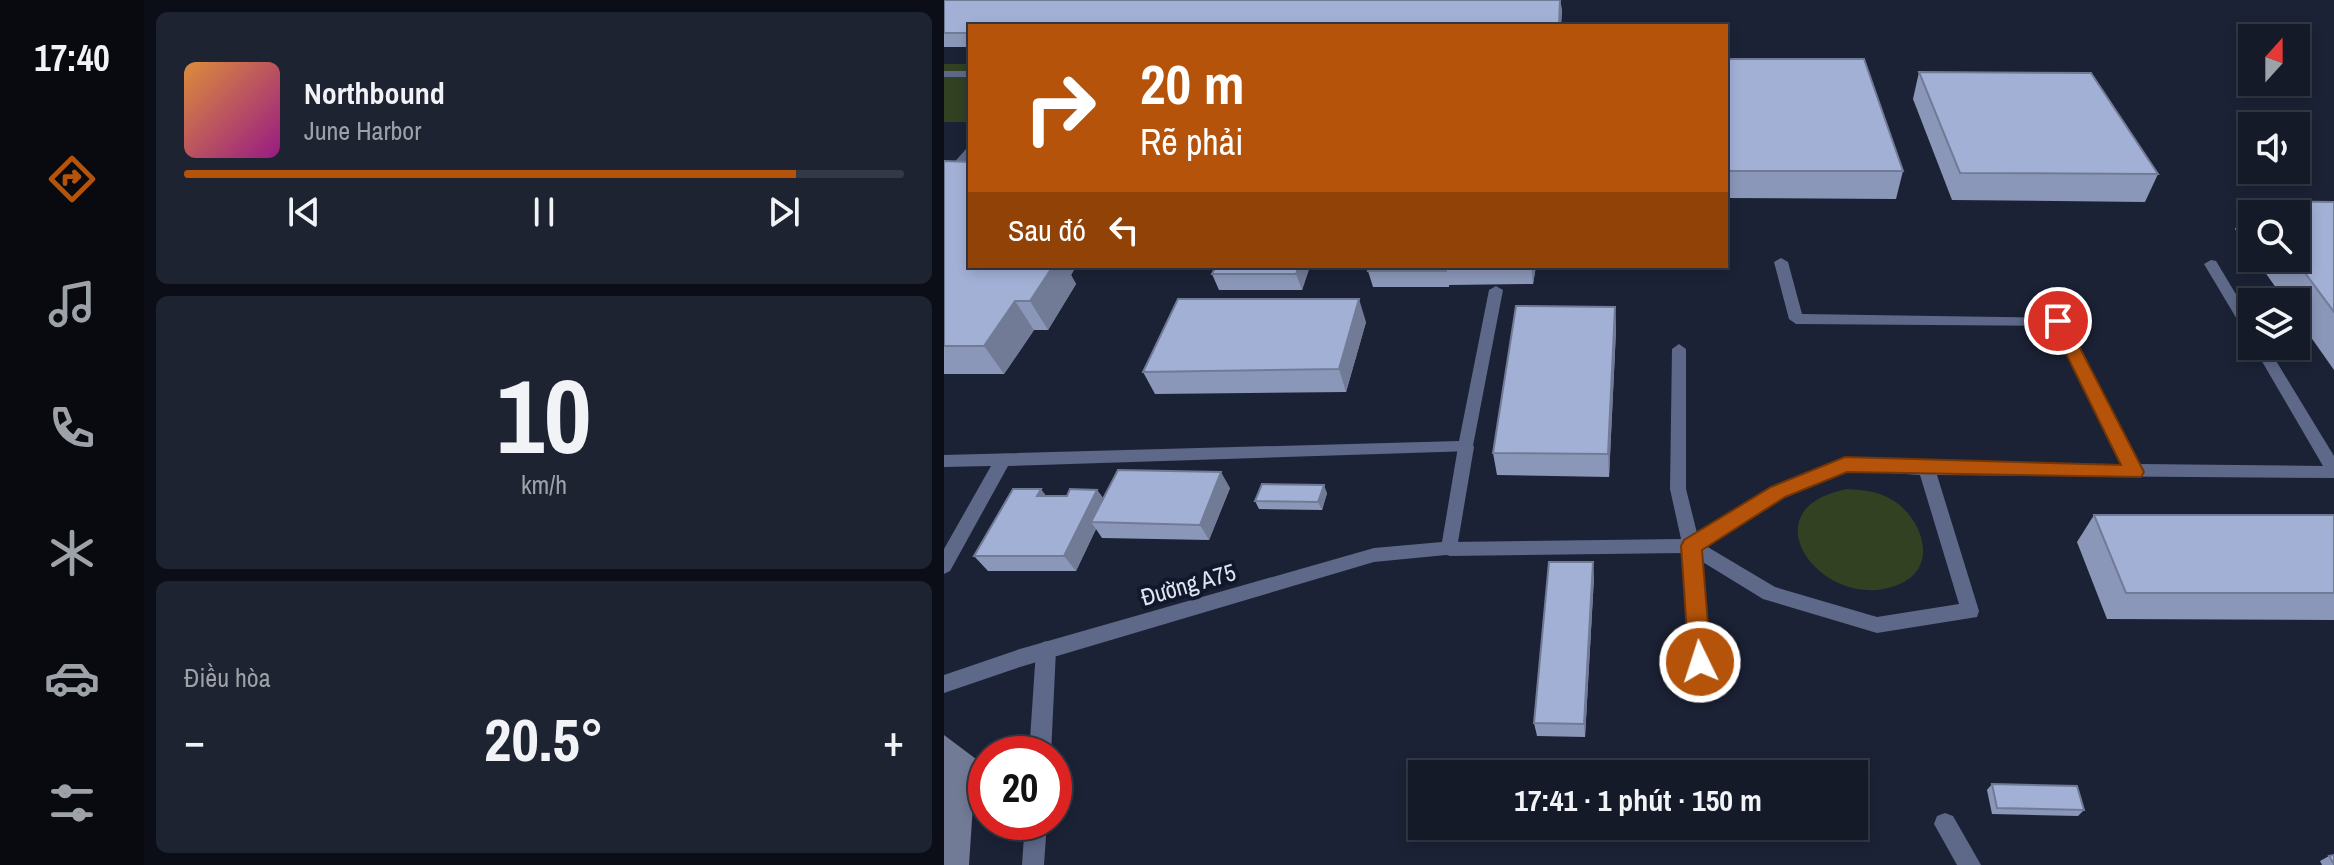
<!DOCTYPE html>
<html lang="vi">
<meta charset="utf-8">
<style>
:root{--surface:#141a28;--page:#1d2330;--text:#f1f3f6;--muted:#9da1a8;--line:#333845;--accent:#b45309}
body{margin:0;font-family:"Archivo Narrow",sans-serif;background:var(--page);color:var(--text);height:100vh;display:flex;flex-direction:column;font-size:30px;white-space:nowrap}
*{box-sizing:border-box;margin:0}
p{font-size:26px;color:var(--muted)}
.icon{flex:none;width:44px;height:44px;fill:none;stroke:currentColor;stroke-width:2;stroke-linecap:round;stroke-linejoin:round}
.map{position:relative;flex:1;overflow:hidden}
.side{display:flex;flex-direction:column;gap:12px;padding:12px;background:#0b0e16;width:800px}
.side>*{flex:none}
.banner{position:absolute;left:24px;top:24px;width:760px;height:244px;border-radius:0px;box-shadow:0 4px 12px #0003,0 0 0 2px var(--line);background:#b45309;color:#fff;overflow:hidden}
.needle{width:52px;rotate:21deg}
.fabs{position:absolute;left:1294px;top:24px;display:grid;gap:16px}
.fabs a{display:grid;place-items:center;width:72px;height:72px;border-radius:0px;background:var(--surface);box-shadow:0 4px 12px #0003,0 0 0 2px var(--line);font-size:40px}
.speed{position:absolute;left:24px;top:736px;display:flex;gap:16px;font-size:40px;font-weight:700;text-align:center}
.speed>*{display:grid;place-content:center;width:104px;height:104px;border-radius:50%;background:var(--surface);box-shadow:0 4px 12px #0003,0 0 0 2px var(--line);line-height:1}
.speed .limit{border:12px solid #d22;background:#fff;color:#111}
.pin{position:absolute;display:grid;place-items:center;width:68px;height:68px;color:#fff;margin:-34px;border:4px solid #fff;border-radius:50%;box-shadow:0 2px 8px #0007}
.me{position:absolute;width:88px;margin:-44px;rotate:356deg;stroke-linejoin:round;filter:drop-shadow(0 0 6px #0008)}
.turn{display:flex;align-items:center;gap:28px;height:168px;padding:0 40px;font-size:36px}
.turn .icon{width:104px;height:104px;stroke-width:2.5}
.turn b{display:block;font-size:56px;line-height:68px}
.then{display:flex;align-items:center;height:76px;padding:0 40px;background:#0003;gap:16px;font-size:30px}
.big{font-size:60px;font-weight:700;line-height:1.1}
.side .widget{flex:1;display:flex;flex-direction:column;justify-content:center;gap:12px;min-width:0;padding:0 28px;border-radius:12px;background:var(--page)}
.side .dial{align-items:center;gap:0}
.dial b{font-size:104px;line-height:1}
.song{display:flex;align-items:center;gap:24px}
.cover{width:96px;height:96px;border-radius:12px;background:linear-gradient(135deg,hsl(30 70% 55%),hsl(310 70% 35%))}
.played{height:8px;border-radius:4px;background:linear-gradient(90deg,var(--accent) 85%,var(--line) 85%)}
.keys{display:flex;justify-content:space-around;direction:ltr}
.heat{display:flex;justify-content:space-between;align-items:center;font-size:44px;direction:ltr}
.trip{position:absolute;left:464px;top:760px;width:460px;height:80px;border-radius:0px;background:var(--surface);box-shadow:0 4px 12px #0003,0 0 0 2px var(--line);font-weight:700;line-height:80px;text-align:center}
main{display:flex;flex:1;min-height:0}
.menu{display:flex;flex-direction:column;width:144px;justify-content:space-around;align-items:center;background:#080a10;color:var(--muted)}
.menu .icon{width:56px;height:56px}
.menu .current{color:var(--accent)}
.menu b{font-size:36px;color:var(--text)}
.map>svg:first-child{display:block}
.green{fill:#314122}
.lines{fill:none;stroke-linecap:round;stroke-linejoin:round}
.service{fill:#5e6989;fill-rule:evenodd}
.minor{fill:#5e6989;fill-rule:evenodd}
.wall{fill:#8b97b8}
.shaded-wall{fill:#717b96}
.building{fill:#a2b0d6;stroke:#717b96;stroke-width:2}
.route{fill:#b45309;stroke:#753606;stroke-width:2}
.labels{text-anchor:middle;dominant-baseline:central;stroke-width:8;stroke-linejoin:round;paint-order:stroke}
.street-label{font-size:24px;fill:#e0e5f2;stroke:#12182b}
</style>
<main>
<nav class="menu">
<b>17:40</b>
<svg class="icon current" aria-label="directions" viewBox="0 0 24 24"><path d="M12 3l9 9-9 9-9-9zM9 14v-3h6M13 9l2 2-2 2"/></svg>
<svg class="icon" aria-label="music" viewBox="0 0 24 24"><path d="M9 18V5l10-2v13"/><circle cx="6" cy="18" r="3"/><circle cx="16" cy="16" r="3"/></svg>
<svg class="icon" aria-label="phone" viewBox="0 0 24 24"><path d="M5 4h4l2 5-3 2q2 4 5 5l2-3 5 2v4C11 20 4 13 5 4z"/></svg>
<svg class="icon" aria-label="climate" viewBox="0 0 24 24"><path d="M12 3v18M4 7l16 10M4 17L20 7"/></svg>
<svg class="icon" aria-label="car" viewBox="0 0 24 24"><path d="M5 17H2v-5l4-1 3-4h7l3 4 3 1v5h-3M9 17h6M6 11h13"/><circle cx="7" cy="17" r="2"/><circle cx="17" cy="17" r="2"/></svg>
<svg class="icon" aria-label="filters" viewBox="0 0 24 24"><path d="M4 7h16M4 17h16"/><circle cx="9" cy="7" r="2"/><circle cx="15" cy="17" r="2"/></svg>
</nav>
<section class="side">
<div class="widget">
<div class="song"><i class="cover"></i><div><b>Northbound</b><p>June Harbor</p></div></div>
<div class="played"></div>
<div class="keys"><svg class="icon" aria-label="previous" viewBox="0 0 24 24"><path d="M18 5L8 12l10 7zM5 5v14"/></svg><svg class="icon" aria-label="pause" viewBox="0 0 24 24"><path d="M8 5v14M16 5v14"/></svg><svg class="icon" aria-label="next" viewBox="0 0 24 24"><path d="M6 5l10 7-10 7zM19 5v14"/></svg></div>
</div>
<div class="widget dial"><b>10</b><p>km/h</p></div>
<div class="widget"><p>Điều hòa</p>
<div class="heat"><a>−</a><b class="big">20.5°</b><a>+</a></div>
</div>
</section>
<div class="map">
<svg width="1390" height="865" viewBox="0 0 1390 865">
<rect width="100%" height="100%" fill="#1b2235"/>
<g class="green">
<rect x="0" y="64" width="26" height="58"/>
<path d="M903 489C918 490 932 491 945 498 979 516 998 570 951 586 876 612 802 508 903 489Z"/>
</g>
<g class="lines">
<g class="service">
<rect x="0" y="71" width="26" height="6"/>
<path d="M26 148V158L4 185 0 186V174L22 149Z"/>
<path d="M837 258 844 262 858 314 1119 318 1195 464 1379 466 1309 346H1323L1390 456V478L993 475 1035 611 1033 617 933 633 819 599 757 561 766 662 763 668 756 671 749 668 746 662 739 553 506 556 500 554 497 549 500 544 506 542 737 539 726 489 728 349 735 344 742 349V489L753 533 828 487 901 458 983 463 1179 464 1109 326 852 324 845 319 830 262ZM902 470 976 475 1015 604 933 617 831 587 762 546 840 497Z"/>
<path d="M1267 260 1272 261 1308 321V338L1303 336 1260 264Z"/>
<path d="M552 286 559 290 528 451 64 466 6 571 0 574V549L47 466 0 467V455L515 441 545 290Z"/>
<path d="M102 641 109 644 112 650 107 754H85L92 650 95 644Z"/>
<path d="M81 822H103L100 865H78Z"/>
</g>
<g class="minor">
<path d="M522 441 528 443 530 447 512 554 430 562 76 667 0 693V675L76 649 430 548 498 542 514 447 516 443Z"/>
<path d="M1001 813 1009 816 1037 865H1013L990 824 993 816Z"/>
</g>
</g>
<g class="wall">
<path d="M0 0 618 9 617 26H26V47H0Z"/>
<path d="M782 59 959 171 952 199 782 198Z"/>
<path d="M975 72 1214 174 1201 202 1008 200 969 99Z"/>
<path d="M0 161 26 266H132L127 275 132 284 104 330H90L60 374H0Z"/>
<path d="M1307 201 1390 202V370L1352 316V302H1342L1311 258H1352V214H1308V253L1291 229Z"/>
<path d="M426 266H592L589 284 505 285V287H429L424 271Z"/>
<path d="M365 269 358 290H275L268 274Z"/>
<path d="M671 307 672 330 665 477 553 475 549 453Z"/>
<path d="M422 322 402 392 211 394 199 372Z"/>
<path d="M286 488 265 540 158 538 152 529 132 571H44L30 556 102 496H123L153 490 159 498Z"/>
<path d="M383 493 378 510 315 509 311 501Z"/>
<path d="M1150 515H1390V620L1163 619 1133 542Z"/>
<path d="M650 577 641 737 593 736 590 723Z"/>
<path d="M1048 784 1140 810 1134 816 1048 814 1043 790Z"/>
<path d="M1385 856 1390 865H1378L1376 861Z"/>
</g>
<g class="shaded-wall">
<path d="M616 0 618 9 617 26H615Z"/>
<path d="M109 266H132L127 275 132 284 104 330 86 301Z"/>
<path d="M355 266H364L365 269 358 290 352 274Z"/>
<path d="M587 266H592L589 284Z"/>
<path d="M415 299 422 322 402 392 395 369Z"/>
<path d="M71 301 90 330 60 374 40 346Z"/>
<path d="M671 307 672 330 665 477 664 454Z"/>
<path d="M277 472 286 488 265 540 256 525Z"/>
<path d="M380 485 383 493 378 510 374 502Z"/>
<path d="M97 489 109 505 93 496Z"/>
<path d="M153 490 164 505 147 522 152 529 132 571 120 556Z"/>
<path d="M649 562 650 577 641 737 640 724Z"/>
<path d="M0 735 32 759 25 865H0Z"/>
</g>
<g class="building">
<path d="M0 0H616L615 26H26V33H0Z"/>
<path d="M782 59H920L959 171H782Z"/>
<path d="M975 72 1147 73 1214 174 1016 173Z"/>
<path d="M0 161 26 162V266H109L86 301H71L40 346H0Z"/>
<path d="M1307 201 1390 202V312L1350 258H1352V214H1317Z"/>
<path d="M272 266H355L352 274H268Z"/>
<path d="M426 266H501L502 269V271H424Z"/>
<path d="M234 299H415L395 369 199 372Z"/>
<path d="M572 306 671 307 664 454 549 453Z"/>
<path d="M174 470 277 472 256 525 147 522Z"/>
<path d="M318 484 380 485 374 502 311 501Z"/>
<path d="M69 489H97L93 496H123L126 489 153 490 120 556H30Z"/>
<path d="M1150 515H1390V593H1182Z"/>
<path d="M605 562H649L640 724 590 723Z"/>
<path d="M1048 784 1133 786 1140 810 1053 808Z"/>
<path d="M1390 855V864L1385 856Z"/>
</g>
<path class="route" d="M1114 316 1122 321 1200 472 1197 477 903 472 841 497 758 550 767 662 764 670 756 673 748 670 745 662 737 546 740 540 827 487 901 457 1177 465 1106 321Z"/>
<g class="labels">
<g class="street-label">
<text transform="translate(244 584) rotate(-16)">Đường A75</text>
</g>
</g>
</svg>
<div class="fabs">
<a><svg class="needle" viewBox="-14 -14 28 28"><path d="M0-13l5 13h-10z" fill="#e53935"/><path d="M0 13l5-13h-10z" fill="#9da1a8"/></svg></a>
<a><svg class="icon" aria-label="sound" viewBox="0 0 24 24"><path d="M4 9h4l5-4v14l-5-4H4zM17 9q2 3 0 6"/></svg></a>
<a><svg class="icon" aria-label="search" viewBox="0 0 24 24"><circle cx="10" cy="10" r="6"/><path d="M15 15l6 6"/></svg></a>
<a><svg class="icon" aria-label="layers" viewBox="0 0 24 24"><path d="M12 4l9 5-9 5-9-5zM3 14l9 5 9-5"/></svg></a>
</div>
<div class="speed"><div class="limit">20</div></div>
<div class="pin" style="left:1114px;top:321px;background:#d93025"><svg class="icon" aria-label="arrive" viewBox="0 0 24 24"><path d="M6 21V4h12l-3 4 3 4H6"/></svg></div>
<svg class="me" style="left:756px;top:662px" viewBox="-20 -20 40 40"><circle r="17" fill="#b45309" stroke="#fff" stroke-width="3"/><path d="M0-11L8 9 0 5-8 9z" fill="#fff"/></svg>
<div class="trip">17:41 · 1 phút · 150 m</div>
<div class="banner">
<div class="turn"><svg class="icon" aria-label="right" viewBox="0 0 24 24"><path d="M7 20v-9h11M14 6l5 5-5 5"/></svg><div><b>20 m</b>Rẽ phải</div></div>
<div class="then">Sau đó<svg class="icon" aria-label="left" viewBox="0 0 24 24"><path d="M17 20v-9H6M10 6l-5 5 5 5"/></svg></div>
</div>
</div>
</main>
